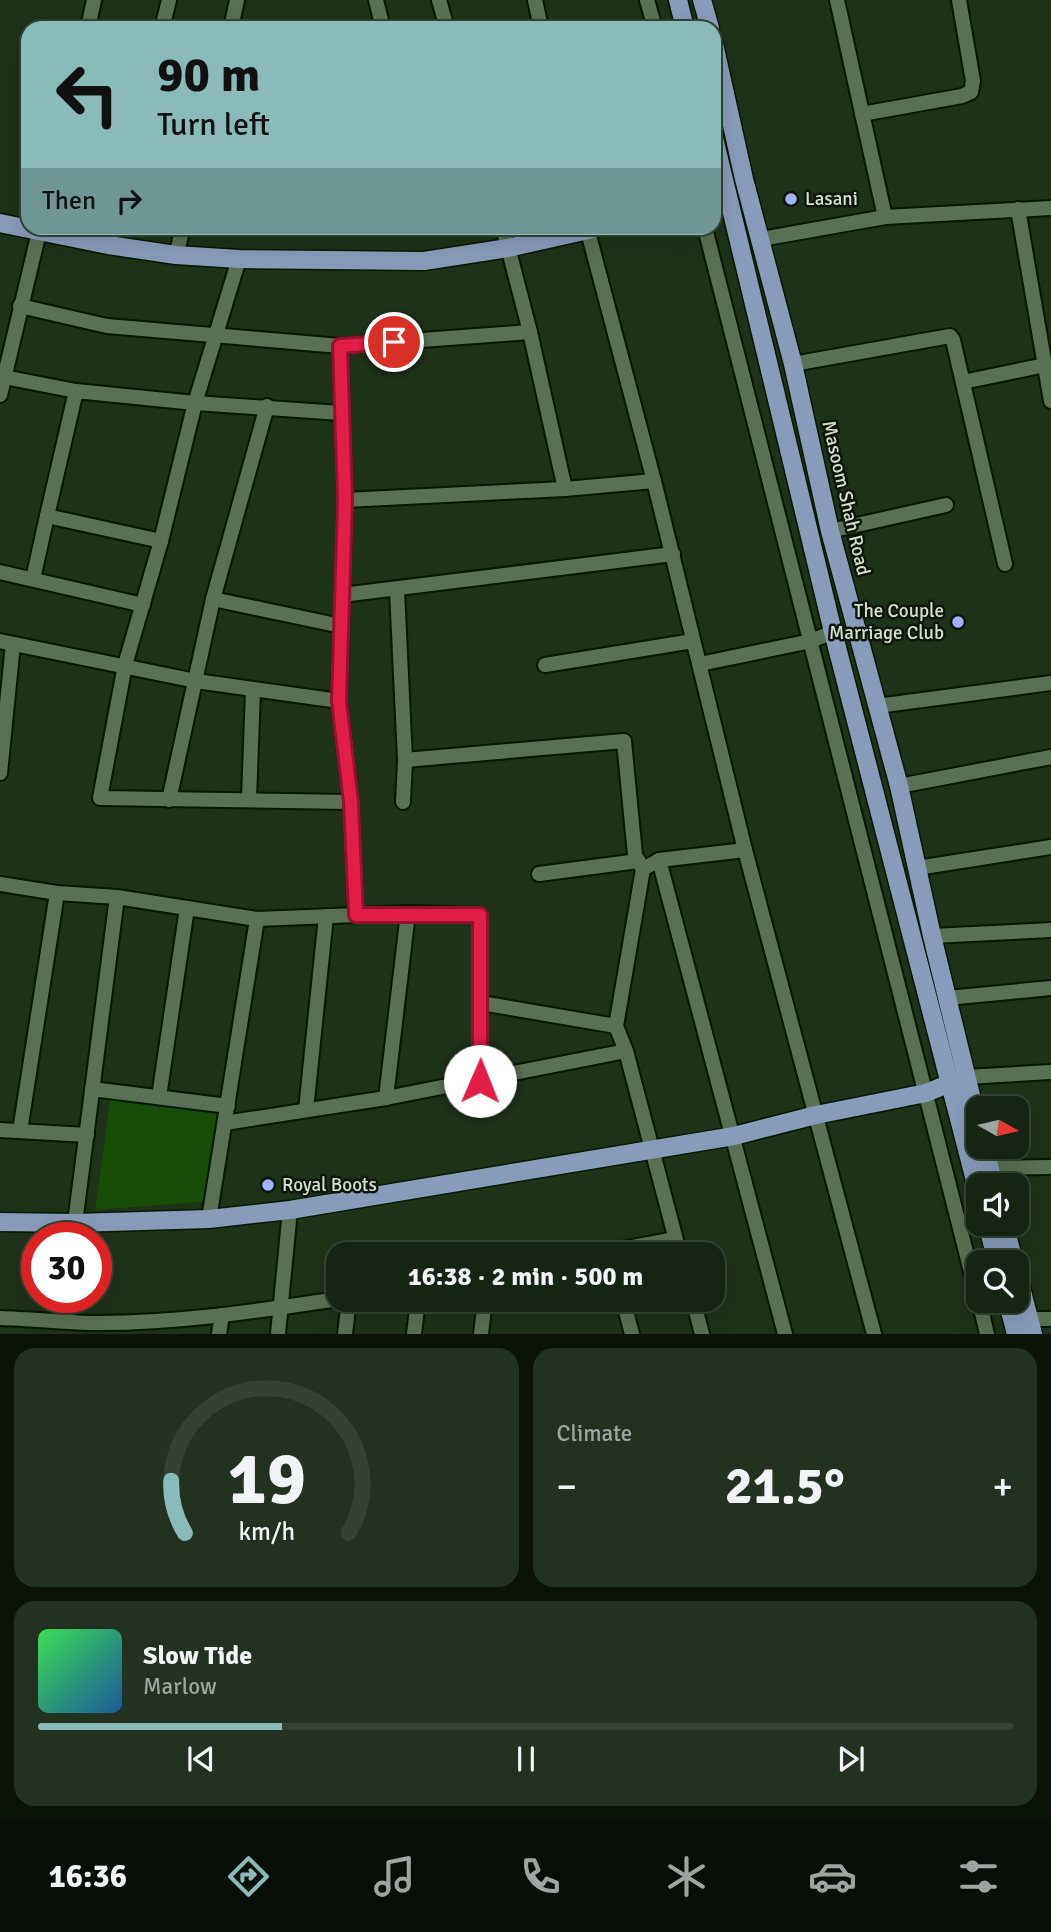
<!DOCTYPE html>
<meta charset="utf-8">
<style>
:root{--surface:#162513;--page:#233121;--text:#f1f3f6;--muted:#9ea5a0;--line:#354233;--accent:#8bbbb9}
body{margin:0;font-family:Signika,sans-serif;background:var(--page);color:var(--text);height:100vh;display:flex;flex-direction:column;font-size:26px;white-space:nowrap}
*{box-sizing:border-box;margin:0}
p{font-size:23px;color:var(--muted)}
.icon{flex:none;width:38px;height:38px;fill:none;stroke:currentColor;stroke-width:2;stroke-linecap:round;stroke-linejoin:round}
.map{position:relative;height:1334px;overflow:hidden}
.sheet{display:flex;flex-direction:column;gap:14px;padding:14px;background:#0c140a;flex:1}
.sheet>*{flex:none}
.top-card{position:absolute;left:21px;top:21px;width:700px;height:214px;border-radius:21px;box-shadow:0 7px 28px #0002,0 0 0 2px var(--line);background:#8bbbb9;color:#111;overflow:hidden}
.needle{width:46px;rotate:98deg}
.fabs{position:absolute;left:966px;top:1096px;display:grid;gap:14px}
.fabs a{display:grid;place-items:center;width:63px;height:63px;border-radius:14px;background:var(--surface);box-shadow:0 7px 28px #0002,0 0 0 2px var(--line);font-size:35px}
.speed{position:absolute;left:21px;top:1222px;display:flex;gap:14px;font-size:35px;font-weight:700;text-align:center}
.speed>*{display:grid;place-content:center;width:91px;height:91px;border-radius:50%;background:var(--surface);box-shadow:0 7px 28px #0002,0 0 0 2px var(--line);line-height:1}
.speed .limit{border:10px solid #d22;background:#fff;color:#111}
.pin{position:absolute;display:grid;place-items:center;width:60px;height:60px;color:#fff;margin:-30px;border:4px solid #fff;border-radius:50%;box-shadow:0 2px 7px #0007}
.me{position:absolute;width:77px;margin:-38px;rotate:1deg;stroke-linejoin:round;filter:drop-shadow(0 0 5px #0008)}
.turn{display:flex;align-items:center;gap:24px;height:147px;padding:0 21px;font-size:32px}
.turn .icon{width:91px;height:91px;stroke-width:2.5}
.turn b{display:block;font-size:49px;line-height:60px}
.then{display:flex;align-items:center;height:66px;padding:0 21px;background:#0003;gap:14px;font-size:26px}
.big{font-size:52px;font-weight:800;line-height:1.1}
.sheet .widget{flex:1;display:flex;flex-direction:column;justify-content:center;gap:10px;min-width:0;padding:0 24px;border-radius:21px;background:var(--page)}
.sheet .dial{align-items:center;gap:0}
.dial svg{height:182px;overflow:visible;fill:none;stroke:var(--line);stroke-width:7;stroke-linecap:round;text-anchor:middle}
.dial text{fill:var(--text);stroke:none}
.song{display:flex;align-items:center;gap:21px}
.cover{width:84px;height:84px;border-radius:10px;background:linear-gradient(135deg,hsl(130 70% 55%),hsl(210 70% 35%))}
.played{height:7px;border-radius:4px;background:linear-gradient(90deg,var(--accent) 25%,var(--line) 25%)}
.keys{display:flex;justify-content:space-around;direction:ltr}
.heat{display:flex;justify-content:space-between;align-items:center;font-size:38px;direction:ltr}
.sheet .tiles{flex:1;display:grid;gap:14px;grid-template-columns:1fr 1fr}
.widget:last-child{grid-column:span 2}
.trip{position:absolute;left:326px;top:1242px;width:399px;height:70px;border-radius:21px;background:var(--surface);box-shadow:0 7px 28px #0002,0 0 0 2px var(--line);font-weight:800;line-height:70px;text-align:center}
.tabs{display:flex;height:112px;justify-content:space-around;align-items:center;background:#090f08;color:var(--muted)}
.tabs .icon{width:49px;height:49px}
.tabs .current{color:var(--accent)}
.tabs b{font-size:32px;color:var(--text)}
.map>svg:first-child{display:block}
.green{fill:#184b05}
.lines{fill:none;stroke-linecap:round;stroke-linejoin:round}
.minor-casing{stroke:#071803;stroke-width:18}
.major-casing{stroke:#071803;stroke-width:21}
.minor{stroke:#5a7054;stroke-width:14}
.major{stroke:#889bb8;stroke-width:18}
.route-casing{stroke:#92132f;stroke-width:18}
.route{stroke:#e11d48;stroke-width:12}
.poi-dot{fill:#a2b2fd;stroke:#0e160b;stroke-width:2.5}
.labels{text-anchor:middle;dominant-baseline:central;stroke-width:5;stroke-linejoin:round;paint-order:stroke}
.poi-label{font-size:19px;fill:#d4e0d0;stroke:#0e160b;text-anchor:start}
.street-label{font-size:19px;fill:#d4e0d0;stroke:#0e160b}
</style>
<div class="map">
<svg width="1051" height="1334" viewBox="0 0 1051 1334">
<rect width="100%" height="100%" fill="#1e3119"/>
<path class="green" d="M112 1087 229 1100 211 1201 95 1210Z"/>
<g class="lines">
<g class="minor-casing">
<g id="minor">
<path d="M376 0 383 28"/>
<path d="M439 0 447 28"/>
<path d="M535 0 541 28"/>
<path d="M647 0 655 28"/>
<path d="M837 0 885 217"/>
<path d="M88 28 94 0"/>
<path d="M162 28 169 0"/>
<path d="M231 28 237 0"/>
<path d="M862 114 962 96 971 92 973 81 959 0"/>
<path d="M1018 209 1051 401"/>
<path d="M503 228 530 332 565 489"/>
<path d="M587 228 654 481 745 850 874 1334"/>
<path d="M705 228 978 1299"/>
<path d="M761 239 885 217 1051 208"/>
<path d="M108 245 113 228"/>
<path d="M176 255 183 228"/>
<path d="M239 259 195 403 161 541 125 665 100 798 351 802 356 914"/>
<path d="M20 306 107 326 340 346 530 332"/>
<path d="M340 346 345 500 339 701 351 802"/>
<path d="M793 364 950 336 953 340 1005 564"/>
<path d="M4 377 76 391"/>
<path d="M963 382 1045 365"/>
<path d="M0 395 40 228"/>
<path d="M345 500 565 489 654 481"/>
<path d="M830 531 946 505"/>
<path d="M161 541 47 516 76 391 195 403 341 413"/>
<path d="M0 572 143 605"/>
<path d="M33 579 47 516"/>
<path d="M397 590 405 760 403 802"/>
<path d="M342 595 673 554"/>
<path d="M213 599 341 626"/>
<path d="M0 641 196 681 339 701"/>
<path d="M700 664 811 641 833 632"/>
<path d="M545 665 693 641"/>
<path d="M877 706 1051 683"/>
<path d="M405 760 624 741 635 855 643 869"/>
<path d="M0 773 13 644"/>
<path d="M899 786 1051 757"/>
<path d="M249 799 253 690"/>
<path d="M169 800 213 599 267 406"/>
<path d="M659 860 785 1334"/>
<path d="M917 868 1051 847"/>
<path d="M539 874 638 861"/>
<path d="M0 884 57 893 117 897 257 919 408 913 480 915V1081"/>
<path d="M932 936 1051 930"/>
<path d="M947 998 1051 988"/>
<path d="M481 1003 616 1026"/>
<path d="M966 1077 1051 1072"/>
<path d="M92 1089 228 1106"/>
<path d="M159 1097 187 908"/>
<path d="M386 1098 408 913"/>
<path d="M306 1110 326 916"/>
<path d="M225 1123 386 1098 626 1051"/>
<path d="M0 1130 87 1135"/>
<path d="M20 1131 57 893"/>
<path d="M989 1168 1051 1167"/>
<path d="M209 1219 257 919"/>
<path d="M75 1223 117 897"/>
<path d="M590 1255 675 1239"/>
<path d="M680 1255 626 1051 616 1026 643 869 659 860 745 850"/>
<path d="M623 1300 632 1334"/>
<path d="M693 1300 702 1334"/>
<path d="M979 1300 987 1334"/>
<path d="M0 1318C30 1319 61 1322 91 1323 174 1324 257 1311 338 1299"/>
<path d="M1029 1319H1051"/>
<path d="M219 1334 222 1315"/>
<path d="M278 1334 290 1210"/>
<path d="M345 1334 349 1300"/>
<path d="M414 1334 418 1300"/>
<path d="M481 1334 485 1300"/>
</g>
</g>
<g class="major-casing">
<g id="major">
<path d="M678 0 685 28"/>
<path d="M702 0 710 28"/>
<path d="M714 44 744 179 793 364 830 531 899 786 932 936 978 1124"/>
<path d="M714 138 833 632 978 1192"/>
<path d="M0 223 108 245 176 255 239 259 424 261 508 248 597 228"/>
<path d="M984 1146 994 1185"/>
<path d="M0 1222 75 1223 209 1219 290 1210 734 1136 816 1115 926 1093 960 1079"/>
<path d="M987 1223 997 1262"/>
<path d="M1004 1223 1014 1262"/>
<path d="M1017 1272 1033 1334"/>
<path d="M1007 1300 1016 1334"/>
</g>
</g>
<use href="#minor" class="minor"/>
<use href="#major" class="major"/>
</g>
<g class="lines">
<g class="route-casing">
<path id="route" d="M394 342 340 346 345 500 339 701 351 802 356 915H480V1081"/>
</g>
<use href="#route" class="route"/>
</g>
<g class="poi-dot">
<circle cx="791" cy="199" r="7"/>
<circle cx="958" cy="622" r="7"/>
<circle cx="268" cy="1185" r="7"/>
</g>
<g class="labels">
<g class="poi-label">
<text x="805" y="199">Lasani</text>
<text x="944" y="611" text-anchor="end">The Couple<tspan x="944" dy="22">Marriage Club</tspan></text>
<text x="282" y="1185">Royal Boots</text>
</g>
<g class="street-label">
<text transform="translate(846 498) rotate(77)">Masoom Shah Road</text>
</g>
</g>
</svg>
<div class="fabs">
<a><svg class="needle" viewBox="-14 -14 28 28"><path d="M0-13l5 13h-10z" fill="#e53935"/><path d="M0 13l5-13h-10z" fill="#9ea5a0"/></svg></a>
<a><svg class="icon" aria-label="sound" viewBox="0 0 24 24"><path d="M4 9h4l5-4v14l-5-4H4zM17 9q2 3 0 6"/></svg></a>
<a><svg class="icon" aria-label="search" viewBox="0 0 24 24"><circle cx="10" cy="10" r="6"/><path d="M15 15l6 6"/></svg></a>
</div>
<div class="speed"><div class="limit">30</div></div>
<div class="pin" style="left:394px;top:342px;background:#d93025"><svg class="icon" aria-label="arrive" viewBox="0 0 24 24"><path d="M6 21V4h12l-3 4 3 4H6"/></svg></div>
<svg class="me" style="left:480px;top:1081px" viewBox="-20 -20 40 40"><circle r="19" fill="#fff"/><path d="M0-13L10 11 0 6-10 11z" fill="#e11d48"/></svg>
<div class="trip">16:38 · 2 min · 500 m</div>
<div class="top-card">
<div class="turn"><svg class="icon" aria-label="left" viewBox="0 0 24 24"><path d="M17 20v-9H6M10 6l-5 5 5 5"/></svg><div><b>90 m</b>Turn left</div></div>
<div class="then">Then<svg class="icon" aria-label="right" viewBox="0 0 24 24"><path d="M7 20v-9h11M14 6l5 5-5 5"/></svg></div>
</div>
</div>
<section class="sheet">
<div class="tiles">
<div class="widget dial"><svg viewBox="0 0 100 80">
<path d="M14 69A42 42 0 1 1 86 69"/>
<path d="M14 69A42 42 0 0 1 8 46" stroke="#8bbbb9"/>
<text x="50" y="56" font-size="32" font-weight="700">19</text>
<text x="50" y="72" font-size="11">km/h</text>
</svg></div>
<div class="widget"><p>Climate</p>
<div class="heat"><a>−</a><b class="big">21.5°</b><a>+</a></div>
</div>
<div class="widget">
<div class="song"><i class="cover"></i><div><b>Slow Tide</b><p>Marlow</p></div></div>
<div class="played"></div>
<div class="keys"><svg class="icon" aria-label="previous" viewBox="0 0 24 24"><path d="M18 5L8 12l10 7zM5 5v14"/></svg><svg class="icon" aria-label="pause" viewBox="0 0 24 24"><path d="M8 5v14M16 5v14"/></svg><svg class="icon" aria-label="next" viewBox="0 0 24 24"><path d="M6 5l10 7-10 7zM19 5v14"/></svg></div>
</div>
</div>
</section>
<nav class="tabs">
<b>16:36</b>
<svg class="icon current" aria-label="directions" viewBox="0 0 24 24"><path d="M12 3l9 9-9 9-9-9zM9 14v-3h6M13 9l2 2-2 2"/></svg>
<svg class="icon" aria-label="music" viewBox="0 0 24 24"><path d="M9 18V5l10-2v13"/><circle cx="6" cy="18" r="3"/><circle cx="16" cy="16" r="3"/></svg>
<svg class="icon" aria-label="phone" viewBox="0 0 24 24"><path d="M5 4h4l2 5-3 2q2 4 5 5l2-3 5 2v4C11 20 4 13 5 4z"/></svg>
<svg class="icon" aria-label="climate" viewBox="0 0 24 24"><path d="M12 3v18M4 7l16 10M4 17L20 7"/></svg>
<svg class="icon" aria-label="car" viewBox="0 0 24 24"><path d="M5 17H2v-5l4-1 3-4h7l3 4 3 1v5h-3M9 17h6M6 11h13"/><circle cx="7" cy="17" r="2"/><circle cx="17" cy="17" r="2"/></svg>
<svg class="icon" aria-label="filters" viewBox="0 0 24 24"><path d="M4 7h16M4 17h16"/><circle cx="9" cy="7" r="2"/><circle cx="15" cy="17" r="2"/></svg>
</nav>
